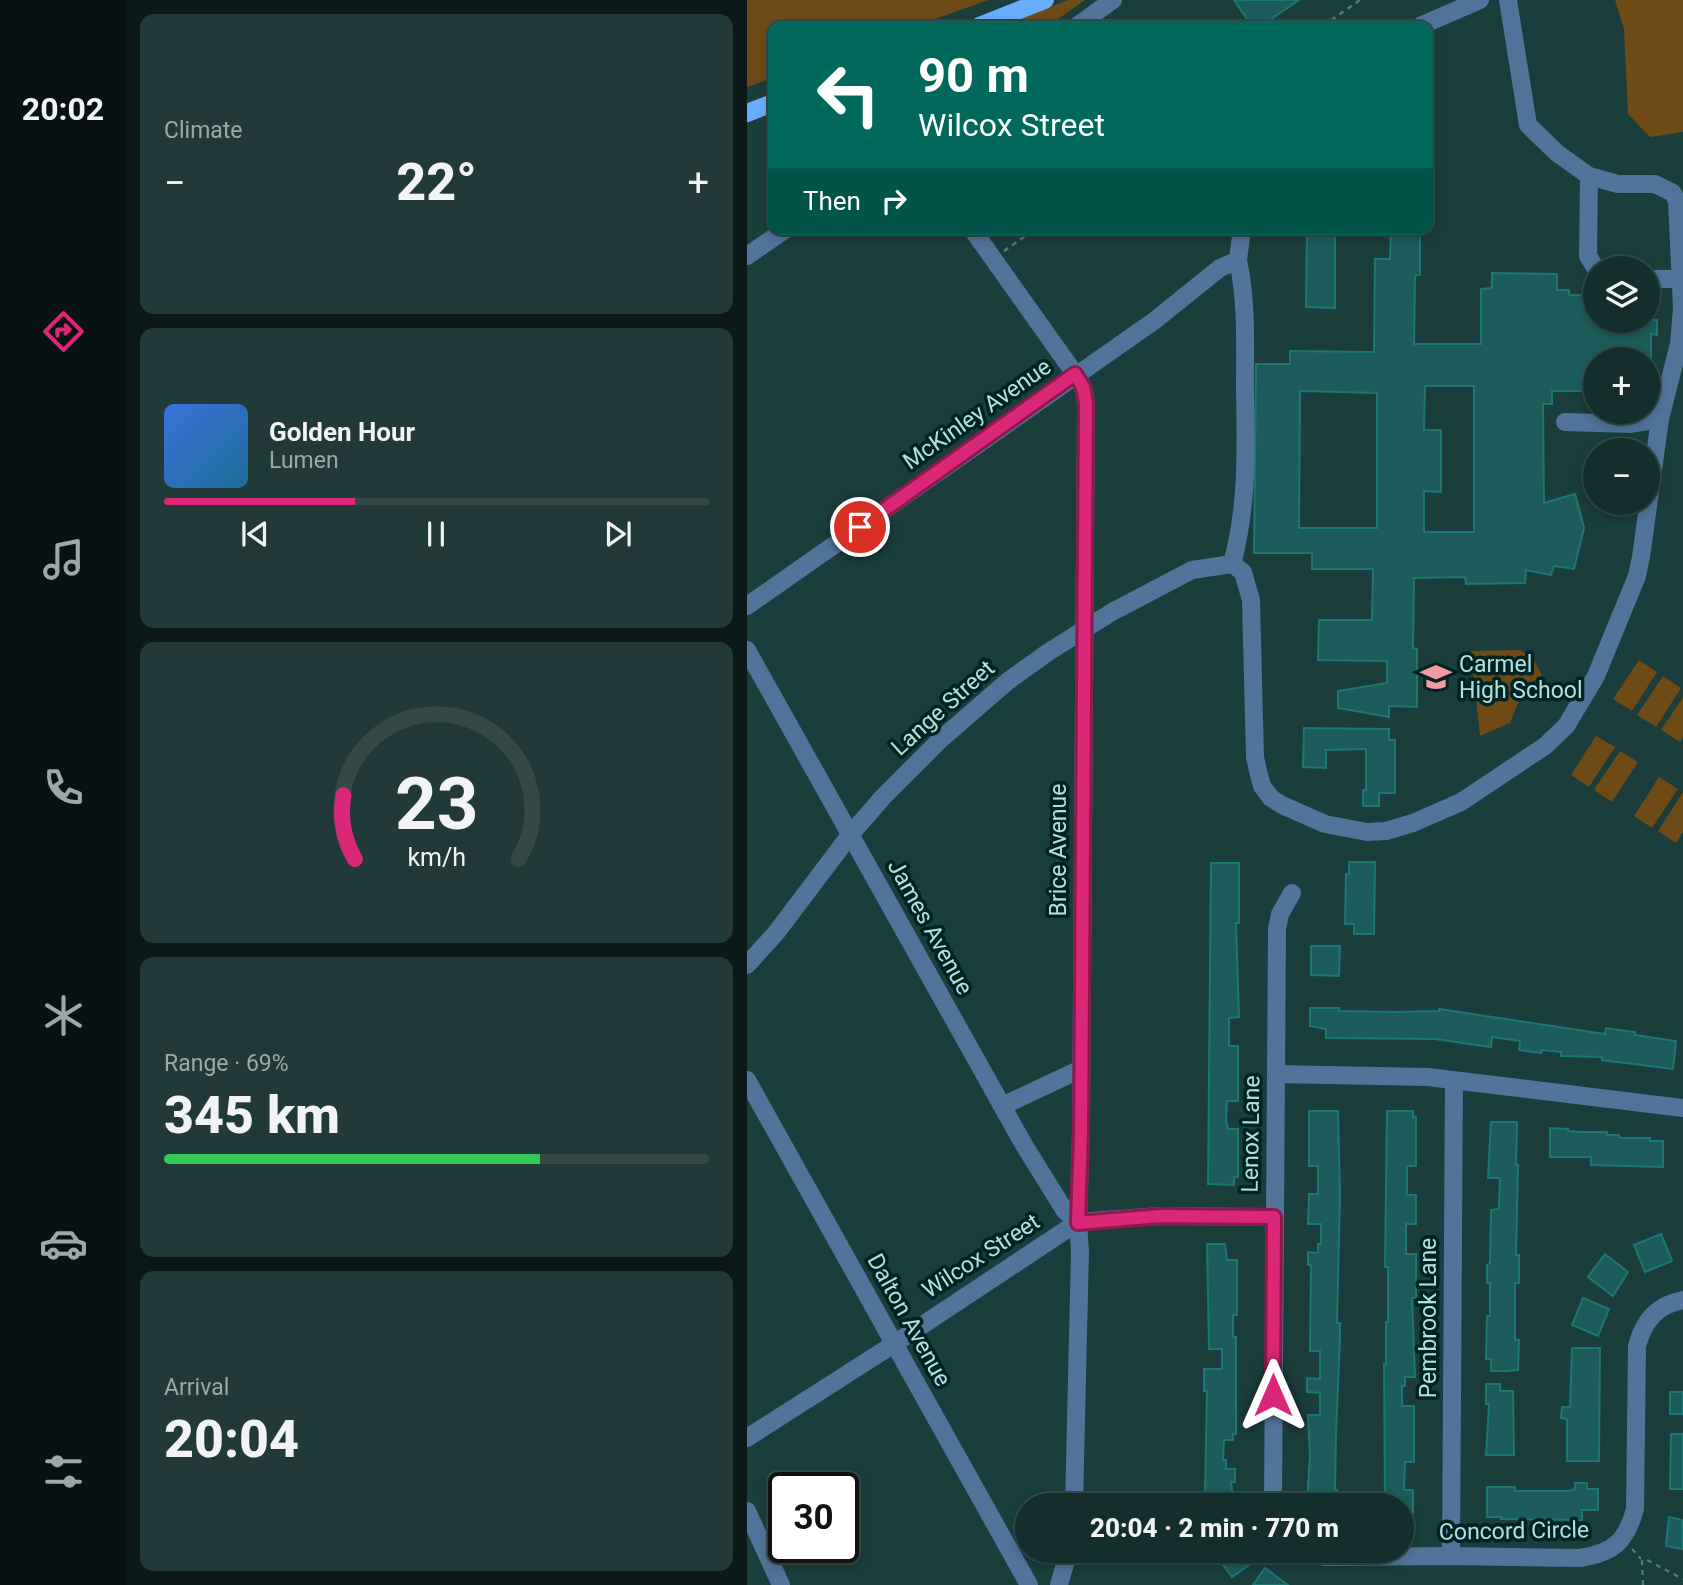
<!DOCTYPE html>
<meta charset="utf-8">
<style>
:root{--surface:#142e2d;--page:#213a39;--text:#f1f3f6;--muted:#9da8aa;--line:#334a49;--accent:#db2777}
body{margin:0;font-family:Roboto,sans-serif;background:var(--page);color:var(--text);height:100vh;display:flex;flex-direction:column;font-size:26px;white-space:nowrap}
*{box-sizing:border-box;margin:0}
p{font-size:23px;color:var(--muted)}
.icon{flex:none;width:38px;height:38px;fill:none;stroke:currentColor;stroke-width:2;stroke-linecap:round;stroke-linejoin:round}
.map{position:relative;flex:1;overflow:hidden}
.side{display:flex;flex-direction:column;gap:14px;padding:14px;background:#0b1919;width:621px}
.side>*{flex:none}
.hud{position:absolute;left:21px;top:21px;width:665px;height:214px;border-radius:14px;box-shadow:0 4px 10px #0003,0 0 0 2px var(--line);background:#00695c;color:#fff;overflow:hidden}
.buttons{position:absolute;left:836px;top:256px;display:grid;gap:14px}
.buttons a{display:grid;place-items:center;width:77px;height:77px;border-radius:50%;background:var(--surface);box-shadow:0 4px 10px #0003,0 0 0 2px var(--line);font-size:35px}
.speed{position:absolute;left:21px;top:1472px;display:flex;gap:14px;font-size:35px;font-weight:700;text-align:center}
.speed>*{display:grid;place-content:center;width:91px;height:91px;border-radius:50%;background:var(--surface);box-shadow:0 4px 10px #0003,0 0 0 2px var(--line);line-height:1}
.speed .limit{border:4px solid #111;border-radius:10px;background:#fff;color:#111}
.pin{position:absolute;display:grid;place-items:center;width:60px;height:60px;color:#fff;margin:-30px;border:4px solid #fff;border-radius:50%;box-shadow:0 2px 7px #0007}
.me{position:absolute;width:77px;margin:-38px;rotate:0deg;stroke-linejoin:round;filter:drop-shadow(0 0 5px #0008)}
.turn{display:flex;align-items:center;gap:24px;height:147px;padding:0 35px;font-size:32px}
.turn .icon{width:91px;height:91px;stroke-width:2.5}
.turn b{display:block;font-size:49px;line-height:60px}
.then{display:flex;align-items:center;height:66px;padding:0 35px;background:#0003;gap:14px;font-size:26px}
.big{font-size:52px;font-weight:800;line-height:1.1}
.side .card{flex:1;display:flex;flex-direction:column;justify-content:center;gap:10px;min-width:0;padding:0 24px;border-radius:14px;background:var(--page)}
.side .dial{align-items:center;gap:0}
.dial svg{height:182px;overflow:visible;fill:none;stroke:var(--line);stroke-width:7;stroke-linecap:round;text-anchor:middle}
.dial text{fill:var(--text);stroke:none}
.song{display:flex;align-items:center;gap:21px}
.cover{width:84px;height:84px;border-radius:10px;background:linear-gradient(135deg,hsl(220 70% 55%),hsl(200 70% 35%))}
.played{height:7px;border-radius:4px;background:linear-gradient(90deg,var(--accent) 35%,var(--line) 35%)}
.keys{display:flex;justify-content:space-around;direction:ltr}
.heat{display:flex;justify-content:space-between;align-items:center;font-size:38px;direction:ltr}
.charge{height:10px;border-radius:5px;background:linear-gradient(90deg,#34c759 69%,var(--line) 0)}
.trip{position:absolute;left:268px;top:1493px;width:399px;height:70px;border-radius:35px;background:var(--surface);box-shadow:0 4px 10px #0003,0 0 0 2px var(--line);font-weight:800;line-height:70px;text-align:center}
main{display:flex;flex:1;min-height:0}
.menu{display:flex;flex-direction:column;width:126px;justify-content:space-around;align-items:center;background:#081212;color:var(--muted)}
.menu .icon{width:49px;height:49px}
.menu .selected{color:var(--accent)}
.menu b{font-size:32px;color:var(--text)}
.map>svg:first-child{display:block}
.green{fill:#6d4a16}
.building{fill:#1b5c5b;stroke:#1d7674;stroke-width:2;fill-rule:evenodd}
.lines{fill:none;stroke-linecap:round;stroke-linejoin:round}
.path{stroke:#547b7a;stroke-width:2.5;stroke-dasharray:5 5;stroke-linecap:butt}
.minor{stroke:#52739a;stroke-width:18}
.major{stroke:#67adfc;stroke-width:18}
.route-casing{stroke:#8e194d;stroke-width:18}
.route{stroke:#db2777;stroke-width:12}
.labels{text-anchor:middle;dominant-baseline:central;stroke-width:7;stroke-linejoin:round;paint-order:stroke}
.street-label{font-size:23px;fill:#b2e2e0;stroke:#002423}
.poi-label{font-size:23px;fill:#b2e2e0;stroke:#002423;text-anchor:start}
</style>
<main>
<nav class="menu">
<b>20:02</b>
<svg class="icon selected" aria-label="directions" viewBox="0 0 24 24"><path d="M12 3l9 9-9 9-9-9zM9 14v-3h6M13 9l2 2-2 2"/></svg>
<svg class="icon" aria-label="music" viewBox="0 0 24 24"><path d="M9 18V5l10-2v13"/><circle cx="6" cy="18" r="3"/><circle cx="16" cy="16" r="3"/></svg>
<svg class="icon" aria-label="phone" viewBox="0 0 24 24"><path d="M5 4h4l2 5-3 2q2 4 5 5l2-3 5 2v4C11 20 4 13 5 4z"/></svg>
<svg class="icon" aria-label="climate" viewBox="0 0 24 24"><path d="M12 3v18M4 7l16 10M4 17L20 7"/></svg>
<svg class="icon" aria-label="car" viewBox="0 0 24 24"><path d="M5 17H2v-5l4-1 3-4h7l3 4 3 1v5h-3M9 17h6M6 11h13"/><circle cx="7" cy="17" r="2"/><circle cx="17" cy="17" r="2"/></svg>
<svg class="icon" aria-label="filters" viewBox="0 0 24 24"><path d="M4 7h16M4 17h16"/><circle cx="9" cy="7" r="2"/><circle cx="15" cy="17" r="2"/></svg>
</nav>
<section class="side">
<div class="card"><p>Climate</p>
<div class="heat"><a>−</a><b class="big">22°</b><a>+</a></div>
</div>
<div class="card">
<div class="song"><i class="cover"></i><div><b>Golden Hour</b><p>Lumen</p></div></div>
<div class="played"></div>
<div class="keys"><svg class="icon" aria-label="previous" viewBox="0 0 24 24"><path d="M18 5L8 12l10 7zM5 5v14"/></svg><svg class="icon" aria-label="pause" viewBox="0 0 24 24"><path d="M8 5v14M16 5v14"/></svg><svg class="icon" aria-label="next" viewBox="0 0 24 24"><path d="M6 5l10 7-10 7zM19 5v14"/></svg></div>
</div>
<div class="card dial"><svg viewBox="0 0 100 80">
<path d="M14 69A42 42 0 1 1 86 69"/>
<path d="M14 69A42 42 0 0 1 9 41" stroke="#db2777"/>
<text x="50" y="56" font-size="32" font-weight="700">23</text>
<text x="50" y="72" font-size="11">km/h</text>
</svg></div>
<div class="card"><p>Range · 69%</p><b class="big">345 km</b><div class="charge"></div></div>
<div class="card"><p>Arrival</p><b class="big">20:04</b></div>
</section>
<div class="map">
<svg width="936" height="1585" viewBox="0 0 936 1585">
<rect width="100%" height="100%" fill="#1b3d3c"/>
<g class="green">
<path d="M0 0H241L169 26H26V78L0 87Z"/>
<path d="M321 0H338L301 26H254Z"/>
<path d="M868 0H936V132L903 137 881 114 877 29Z"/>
<path d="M773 650 786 658 795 675 777 688 763 723 733 736 724 651Z"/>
<path d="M892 660 910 672 885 711 866 699Z"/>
<path d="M916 676 934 688 909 727 890 715Z"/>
<path d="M936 697V737L933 742 914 730Z"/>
<path d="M849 736 868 747 842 787 824 775Z"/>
<path d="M873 751 891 762 865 802 847 790Z"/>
<path d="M912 777 931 789 905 828 887 816Z"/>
<path d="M936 792V832L929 843 911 831Z"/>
</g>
<g class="building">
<path d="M487 0H552L514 26H505Z"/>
<path d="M560 229H588V308L559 307Z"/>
<path d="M644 229H673V275L668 276 667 344H734V289L745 288V273L810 274V290H822V295H849V320H910V335L904 334V359H849V391H805V404H796L797 503 828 494 837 528 827 569 807 566 804 575 779 570 778 583 719 584 718 577 667 578 666 648 670 649V707L642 706V717L591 708V691L640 683V661L571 660 572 620H625L626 569H565V553H507L509 364H543V351L627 352 628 259H643ZM678 386H727V532H677V491L694 492V430H677ZM553 391 630 393V528H552Z"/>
<path d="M557 728 642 729V740H648V793H632V806H616V790H619V749L579 750V768L556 767Z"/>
<path d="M602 862H628L627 934H607V924H598L599 874H602Z"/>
<path d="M464 863H492V923H489L492 1017 482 1018V1046H491V1101H480L479 1121 481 1129H491V1177H487V1185L461 1184Z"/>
<path d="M564 946H593L592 976 564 975Z"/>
<path d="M563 1008H592V1011L647 1012 692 1011V1009L858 1034 859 1028 888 1032V1035L929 1041 926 1069 855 1060V1057L814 1056V1052L795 1050 794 1053 772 1050 773 1041 745 1037 744 1047 688 1039 579 1038V1029L563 1026Z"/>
<path d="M562 1111H591L593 1194 590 1323H593V1338L589 1434 588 1490H590V1505L560 1502 563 1456 561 1415H573V1393L560 1392V1378L573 1379V1351H563L564 1265H561V1252L571 1253V1244H574V1224H561L562 1194H571V1166H562Z"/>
<path d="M640 1111H666V1117H669V1166H660V1195H669V1224H659V1254H669V1298H665L668 1377H658V1386H655V1406H667V1462H658L657 1490H666V1513H654V1505H638L637 1364H639V1322H641V1267H638Z"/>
<path d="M744 1122H770L769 1165H771L769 1255H772V1283H768V1340H772L771 1370 760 1371H744V1359H739L740 1316H743V1283H740V1265L743 1263 744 1210 752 1209 753 1178H741Z"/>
<path d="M803 1128 821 1129V1131L832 1132H860V1135H872L873 1138H903V1141H916V1167L844 1165V1157H803Z"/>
<path d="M914 1234 925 1261 898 1272 887 1245Z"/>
<path d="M460 1244H478L480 1260H490V1315H486V1337H489V1434H486V1440H477L476 1460H479V1469H488V1482H484L487 1505H459L458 1495 460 1391H457V1369H475V1349H462Z"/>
<path d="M858 1254 881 1272 866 1296 841 1277Z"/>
<path d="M836 1298 862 1309 851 1336 825 1325Z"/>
<path d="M825 1348H853L852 1461H820V1419L814 1418 815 1407H823Z"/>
<path d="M739 1384H753V1391H766L767 1455H739L742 1404H739Z"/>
<rect x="923" y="1392" width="13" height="22"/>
<path d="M924 1434H936V1489H923Z"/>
<path d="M828 1483H840V1489H851V1510H835V1520L754 1519V1517H740V1487H768V1491H822L828 1489Z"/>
<path d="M922 1517 935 1520 936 1549 919 1546Z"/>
<path d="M465 1550H503L510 1559 485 1577Z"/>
<path d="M518 1568 541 1585H506Z"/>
</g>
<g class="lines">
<g class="path">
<path d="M576 26 613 0"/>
<path d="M257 251 288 229"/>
<path d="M885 1549 894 1559"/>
<path d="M896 1585 895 1561 898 1559 936 1579"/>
</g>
<g class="minor">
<path d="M330 26 366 0"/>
<path d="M673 26 733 0"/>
<path d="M842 176 841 256 849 269"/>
<path d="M225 229 328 374 336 387 339 403 334 1132 331 1222 333 1251 327 1505"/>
<path d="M0 256 39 229"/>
<path d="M901 279H933"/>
<path d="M818 422 884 424 913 419"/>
<path d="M485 564 496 572 504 600 508 757 511 771 515 786 524 798 535 805 578 824 620 832 639 831 666 823 714 802 798 746 819 726 849 676 890 576 894 557 913 419 932 344 935 308 930 201 926 193 908 184H871L842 176 810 153 781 125 761 0"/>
<path d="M485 564C501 506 499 448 498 388 498 346 500 302 491 260"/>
<path d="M0 606 407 321 473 268 491 260 495 229"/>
<path d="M0 650 277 1145 318 1211 331 1222"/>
<path d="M0 965 29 933 103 835 136 797 193 740 261 681 300 653 365 612 445 570 485 564"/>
<path d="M529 1074 681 1077 936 1108"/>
<path d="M0 1080 282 1585"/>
<path d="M255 1106 334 1069"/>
<path d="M0 1438 147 1344 331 1222 413 1216 527 1217"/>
<path d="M526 1505 530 929 533 914 545 893"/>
<path d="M0 1511 34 1585"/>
<path d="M555 1550 577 1557 704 1556 833 1558C866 1553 879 1542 888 1509L890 1346C897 1321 909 1305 936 1300"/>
<path d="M704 1556 707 1081"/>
<path d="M312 1585 322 1550"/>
</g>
<g class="major">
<path d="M232 26 298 0"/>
<path d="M0 113 26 103"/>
</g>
</g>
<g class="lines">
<g class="route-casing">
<path id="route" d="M113 527 328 374 336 387 339 403 334 1132 331 1223 413 1216 527 1217 526 1395"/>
</g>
<use href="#route" class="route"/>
</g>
<defs>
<g id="school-bare" transform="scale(2.415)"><path d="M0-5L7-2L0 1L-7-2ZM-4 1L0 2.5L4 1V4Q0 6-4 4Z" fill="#f49aa4" stroke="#002423" stroke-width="2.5" paint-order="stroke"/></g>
</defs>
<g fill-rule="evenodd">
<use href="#school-bare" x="689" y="677"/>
</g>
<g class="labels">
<g class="street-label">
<text transform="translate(230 414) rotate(-35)">McKinley Avenue</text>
<text transform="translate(196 708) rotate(-42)">Lange Street</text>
<text transform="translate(311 850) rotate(-90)">Brice Avenue</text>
<text transform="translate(183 927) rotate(61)">James Avenue</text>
<text transform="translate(504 1134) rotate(-89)">Lenox Lane</text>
<text transform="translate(234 1256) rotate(-33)">Wilcox Street</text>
<text transform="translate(681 1318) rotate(-90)">Pembrook Lane</text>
<text transform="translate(162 1320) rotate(61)">Dalton Avenue</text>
<text transform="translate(767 1531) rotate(-1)">Concord Circle</text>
</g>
<g class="poi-label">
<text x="712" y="664">Carmel<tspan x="712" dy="26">High School</tspan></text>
</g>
</g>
</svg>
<div class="buttons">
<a><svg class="icon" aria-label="layers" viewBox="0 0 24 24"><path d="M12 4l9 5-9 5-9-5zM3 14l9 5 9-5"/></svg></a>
<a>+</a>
<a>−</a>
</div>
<div class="speed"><div class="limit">30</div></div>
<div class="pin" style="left:113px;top:527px;background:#d93025"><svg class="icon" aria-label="arrive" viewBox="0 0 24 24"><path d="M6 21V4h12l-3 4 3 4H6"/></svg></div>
<svg class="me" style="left:526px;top:1395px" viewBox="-20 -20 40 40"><path d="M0-17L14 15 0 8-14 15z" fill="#db2777" stroke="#fff" stroke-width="4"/></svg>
<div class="trip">20:04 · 2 min · 770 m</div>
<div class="hud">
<div class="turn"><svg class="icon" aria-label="left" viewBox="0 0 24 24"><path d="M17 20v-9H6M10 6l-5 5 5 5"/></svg><div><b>90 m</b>Wilcox Street</div></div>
<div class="then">Then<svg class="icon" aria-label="right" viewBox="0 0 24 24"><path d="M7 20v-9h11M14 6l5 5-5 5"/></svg></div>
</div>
</div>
</main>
